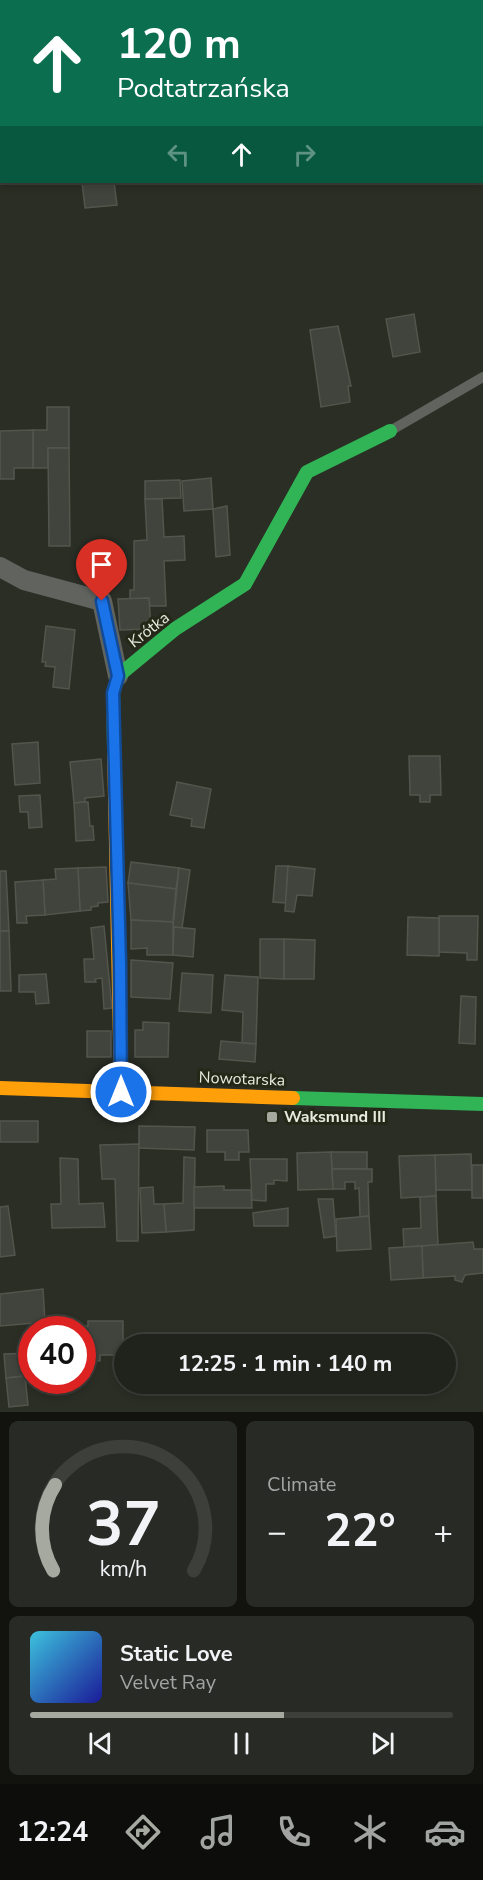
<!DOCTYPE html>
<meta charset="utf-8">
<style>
:root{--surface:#20221c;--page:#282a25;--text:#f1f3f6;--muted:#a2a4a3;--line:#3d3f3b;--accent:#a5a99f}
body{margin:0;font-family:"Nunito Sans",sans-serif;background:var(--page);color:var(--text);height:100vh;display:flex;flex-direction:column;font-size:22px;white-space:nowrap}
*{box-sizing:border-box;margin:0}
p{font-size:20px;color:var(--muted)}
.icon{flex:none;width:33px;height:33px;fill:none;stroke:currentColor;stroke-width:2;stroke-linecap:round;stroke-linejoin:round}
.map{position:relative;height:1412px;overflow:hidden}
.side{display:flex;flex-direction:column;gap:9px;padding:9px;background:#12130f;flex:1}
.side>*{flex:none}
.banner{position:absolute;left:0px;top:0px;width:483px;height:183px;box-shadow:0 3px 9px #0003,0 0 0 2px var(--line);background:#0b6e4f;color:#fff;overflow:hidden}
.speed{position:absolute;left:18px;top:1316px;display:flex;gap:12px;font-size:30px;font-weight:700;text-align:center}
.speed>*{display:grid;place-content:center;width:78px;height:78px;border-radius:50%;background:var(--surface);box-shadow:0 3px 9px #0003,0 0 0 2px var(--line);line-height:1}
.speed .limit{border:9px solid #d22;background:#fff;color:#111}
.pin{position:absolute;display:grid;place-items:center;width:51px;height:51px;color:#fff;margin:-62px -26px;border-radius:50% 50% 50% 0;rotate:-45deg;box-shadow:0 0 6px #0007}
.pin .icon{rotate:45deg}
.me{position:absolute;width:66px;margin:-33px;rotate:0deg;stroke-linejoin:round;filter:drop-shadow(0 0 4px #0008)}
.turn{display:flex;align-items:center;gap:21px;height:126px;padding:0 18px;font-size:27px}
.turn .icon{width:78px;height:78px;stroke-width:2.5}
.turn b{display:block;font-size:42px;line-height:51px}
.lanes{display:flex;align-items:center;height:57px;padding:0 18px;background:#0003;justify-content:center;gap:30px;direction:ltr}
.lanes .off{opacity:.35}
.big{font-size:45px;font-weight:700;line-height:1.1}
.side .card{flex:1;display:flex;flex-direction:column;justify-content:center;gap:9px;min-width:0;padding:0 21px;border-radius:9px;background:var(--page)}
.side .dial{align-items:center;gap:0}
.dial svg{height:156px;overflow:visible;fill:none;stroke:var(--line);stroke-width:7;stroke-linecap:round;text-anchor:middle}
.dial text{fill:var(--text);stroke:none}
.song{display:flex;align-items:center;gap:18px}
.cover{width:72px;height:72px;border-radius:9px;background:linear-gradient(135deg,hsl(190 70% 55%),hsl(240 70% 35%))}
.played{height:6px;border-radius:3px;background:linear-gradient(90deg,var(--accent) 60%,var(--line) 60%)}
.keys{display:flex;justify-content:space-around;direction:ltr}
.heat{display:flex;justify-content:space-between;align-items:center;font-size:33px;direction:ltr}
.side .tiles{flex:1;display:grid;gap:9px;grid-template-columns:1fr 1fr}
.card:last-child{grid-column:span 2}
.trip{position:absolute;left:114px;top:1334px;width:342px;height:60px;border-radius:30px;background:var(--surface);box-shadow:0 3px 9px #0003,0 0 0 2px var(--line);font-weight:700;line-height:60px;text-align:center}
.menu{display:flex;height:96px;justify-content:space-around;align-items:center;background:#0d0e0b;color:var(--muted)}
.menu .icon{width:42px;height:42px}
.menu .current{color:var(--accent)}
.menu b{font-size:27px;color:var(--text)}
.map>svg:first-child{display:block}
.building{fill:#41443c;stroke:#53554d;stroke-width:1.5}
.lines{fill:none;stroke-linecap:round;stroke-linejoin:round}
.lane{stroke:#61635f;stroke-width:10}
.street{stroke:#61635f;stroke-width:20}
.fast{stroke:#30b455;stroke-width:14}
.slow{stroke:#ff9f0a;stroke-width:14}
.route-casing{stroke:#114b97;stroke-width:15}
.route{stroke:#1a73e8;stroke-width:10}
.poi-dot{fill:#a5a99f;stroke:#232817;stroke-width:2}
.labels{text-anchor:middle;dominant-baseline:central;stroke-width:6;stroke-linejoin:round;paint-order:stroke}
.street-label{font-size:16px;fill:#e7ebe0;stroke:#232817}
.poi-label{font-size:16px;font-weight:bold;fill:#e7ebe0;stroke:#232817;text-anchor:start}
</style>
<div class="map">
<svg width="483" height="1412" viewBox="0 0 483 1412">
<rect width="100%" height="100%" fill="#2b2e25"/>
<g class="building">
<path d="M82 182H114L117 205 85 208Z"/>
<path d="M414 314 420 352 393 357 386 319Z"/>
<path d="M338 326 351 386H348L350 402 321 407 310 330Z"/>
<path d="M47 407H69V448H48V468H33V430H47Z"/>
<path d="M33 430V468H14V479H0V431Z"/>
<path d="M48 448H69L70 546H49Z"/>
<path d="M211 478 213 509 184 511 182 481Z"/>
<path d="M180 480 181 498 145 499V481Z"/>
<path d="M145 499H162L164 537 184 536 185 560 164 561 166 606H150L149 598 130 599V590H134V541L147 540Z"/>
<path d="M227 506 230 555 216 557 213 509Z"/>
<path d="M149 598 151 629 120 630 118 599Z"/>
<path d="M46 626 75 630 69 689 53 687 55 667 45 666 46 662H42Z"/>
<path d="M38 742 40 783 15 785 12 744Z"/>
<path d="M409 756H440L441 795H430V802H420V795H410Z"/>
<path d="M101 759 104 796 85 798V802L74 803 70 762Z"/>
<path d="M177 782 211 789 204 828 191 826 192 819 170 815Z"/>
<path d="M40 795 42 827 29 828 28 812H20L19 796Z"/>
<path d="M85 802H88L90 826H93L94 840 76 841 74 803Z"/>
<path d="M131 862 179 868 176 889 128 883Z"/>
<path d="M276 866H288L286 903 273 902Z"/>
<path d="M288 866 315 869 312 896 297 895 294 912 285 911Z"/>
<path d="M106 867 108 902 98 903V906L91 907V910L80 911 78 868Z"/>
<path d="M78 868 80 911 45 915 43 880 56 879 55 869Z"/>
<path d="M179 868 190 870 182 928 173 927Z"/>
<path d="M0 871H6L9 931H0Z"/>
<path d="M43 880 45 915 26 916 27 923H17L15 882Z"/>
<path d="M128 883 176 889 173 922 131 920Z"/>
<path d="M439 916H478L477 960H467V953L439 952Z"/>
<path d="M408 917 439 918V956L407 955Z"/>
<path d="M131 920 173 922V955H147V948L131 949Z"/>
<path d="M104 926 112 1008 104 1009 102 978 95 979 96 982H85L84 959H94L91 928Z"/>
<path d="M174 927 195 929 193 957 173 955Z"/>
<path d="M0 931H9L11 991H0Z"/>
<path d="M260 939H284V979L260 978Z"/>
<path d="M284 939 315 940 314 979H284Z"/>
<path d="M131 960 173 963 170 999 131 997Z"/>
<path d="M182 973 213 975 211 1013 179 1011Z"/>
<path d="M46 974 49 1003 36 1004 35 992H19V975Z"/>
<path d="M225 975 258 977 256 1044 242 1043 243 1012 222 1010Z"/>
<path d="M461 996 476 997 475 1044 459 1043Z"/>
<path d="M143 1022 169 1023 168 1057H135V1030H143Z"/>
<rect x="87" y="1031" width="24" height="26"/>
<path d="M221 1041 256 1044 255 1062 219 1059Z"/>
<rect x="0" y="1121" width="38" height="21"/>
<path d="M139 1126 195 1127 194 1150 139 1148Z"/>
<path d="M207 1130H248L249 1152H239V1160H225V1152H207Z"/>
<path d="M139 1144 138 1241H117L115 1179H102L100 1145Z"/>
<path d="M331 1152H367V1169H332Z"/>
<path d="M331 1152 333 1189 298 1190 297 1153Z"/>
<path d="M471 1154 472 1190H436L435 1155Z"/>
<path d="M435 1155 436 1196 401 1198 399 1156Z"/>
<path d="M184 1157 195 1158 194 1230 166 1232 164 1204 183 1203Z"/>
<path d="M60 1158 78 1159 79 1204 103 1203 105 1227 52 1228 51 1204H61Z"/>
<path d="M250 1159H287V1181L274 1180V1184H266V1201L252 1200Z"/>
<rect x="472" y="1165" width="11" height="33"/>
<path d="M332 1169H372V1182H368L369 1216 360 1217 359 1188 355 1189V1182H345V1189H333Z"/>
<path d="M224 1186V1190H251L252 1208H194V1187Z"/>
<path d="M153 1187 154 1204H164L166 1232 142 1233 140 1188Z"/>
<path d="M436 1196 438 1245 404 1247 403 1229 421 1228 420 1197Z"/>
<path d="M318 1199H333L336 1236 324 1238Z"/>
<path d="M8 1206 15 1255 0 1257V1207Z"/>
<path d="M288 1208V1226H254L253 1213Z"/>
<path d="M369 1216 371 1249 337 1251 336 1219Z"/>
<path d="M473 1242 474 1249H483V1273L465 1275 462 1282 455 1280V1276L423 1278 422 1246Z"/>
<path d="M422 1246 423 1278 391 1280 389 1248Z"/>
<path d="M43 1289 45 1322 0 1326V1294Z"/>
<path d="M88 1321H123V1355H100V1361L87 1360 88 1350H82V1329H74V1326H88Z"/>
<path d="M32 1353V1375L6 1378 4 1354Z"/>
<path d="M25 1376 28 1405 9 1407 6 1378Z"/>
</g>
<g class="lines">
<path class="lane" d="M390 431 483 377"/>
<path class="street" d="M0 567 24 580 102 601 118 676"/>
<g class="fast">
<path d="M114 748 113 693 118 676 175 629 245 584 307 472 390 431"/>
<path d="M293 1098 483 1104"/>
</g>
<g class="slow">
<path d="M114 748 121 1091"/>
<path d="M0 1088 293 1098"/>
</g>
</g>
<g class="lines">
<g class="route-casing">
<path id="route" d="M102 601 118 676 113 693 120 964 121 1092"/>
</g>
<use href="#route" class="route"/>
</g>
<rect class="poi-dot" x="266" y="1111" width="12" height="12" rx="3"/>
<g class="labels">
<g class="street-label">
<text transform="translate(149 630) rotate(-38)">Krótka</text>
<text transform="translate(242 1079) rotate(2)">Nowotarska</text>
</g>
<g class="poi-label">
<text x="284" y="1117">Waksmund III</text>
</g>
</g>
</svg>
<div class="speed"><div class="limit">40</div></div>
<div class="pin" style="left:102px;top:601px;background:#d93025"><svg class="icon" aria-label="arrive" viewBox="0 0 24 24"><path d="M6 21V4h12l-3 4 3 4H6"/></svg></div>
<svg class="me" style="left:121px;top:1092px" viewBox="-20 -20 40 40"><circle r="17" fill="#1a73e8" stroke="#fff" stroke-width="3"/><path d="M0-11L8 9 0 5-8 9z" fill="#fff"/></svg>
<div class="trip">12:25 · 1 min · 140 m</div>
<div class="banner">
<div class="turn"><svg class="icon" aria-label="ahead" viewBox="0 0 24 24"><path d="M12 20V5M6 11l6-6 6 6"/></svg><div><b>120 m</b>Podtatrzańska</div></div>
<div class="lanes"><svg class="icon off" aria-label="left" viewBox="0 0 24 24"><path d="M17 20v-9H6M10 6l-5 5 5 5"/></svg><svg class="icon" aria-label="ahead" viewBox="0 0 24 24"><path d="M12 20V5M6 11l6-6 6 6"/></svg><svg class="icon off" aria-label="right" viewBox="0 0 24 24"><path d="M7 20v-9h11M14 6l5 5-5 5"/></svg></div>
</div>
</div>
<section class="side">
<div class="tiles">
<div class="card dial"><svg viewBox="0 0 100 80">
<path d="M14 69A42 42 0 1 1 86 69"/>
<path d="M14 69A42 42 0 0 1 15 25" stroke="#a5a99f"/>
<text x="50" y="56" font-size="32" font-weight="700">37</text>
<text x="50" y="72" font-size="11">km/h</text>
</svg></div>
<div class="card"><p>Climate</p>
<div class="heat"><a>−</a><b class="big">22°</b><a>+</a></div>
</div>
<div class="card">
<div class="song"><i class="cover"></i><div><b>Static Love</b><p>Velvet Ray</p></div></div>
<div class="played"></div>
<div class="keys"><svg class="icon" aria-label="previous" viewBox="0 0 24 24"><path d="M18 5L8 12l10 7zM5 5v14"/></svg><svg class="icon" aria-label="pause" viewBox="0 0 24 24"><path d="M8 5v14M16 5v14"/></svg><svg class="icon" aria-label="next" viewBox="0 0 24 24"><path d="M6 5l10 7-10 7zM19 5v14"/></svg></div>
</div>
</div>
</section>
<nav class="menu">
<b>12:24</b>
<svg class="icon current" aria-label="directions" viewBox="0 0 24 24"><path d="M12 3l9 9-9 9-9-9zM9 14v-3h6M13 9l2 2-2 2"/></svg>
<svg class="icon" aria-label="music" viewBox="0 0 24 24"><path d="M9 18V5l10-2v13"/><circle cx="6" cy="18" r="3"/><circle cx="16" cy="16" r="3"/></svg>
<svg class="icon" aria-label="phone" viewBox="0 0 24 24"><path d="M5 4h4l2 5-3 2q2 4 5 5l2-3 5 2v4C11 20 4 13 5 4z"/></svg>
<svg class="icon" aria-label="climate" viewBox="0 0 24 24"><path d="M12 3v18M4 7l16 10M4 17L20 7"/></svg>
<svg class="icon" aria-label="car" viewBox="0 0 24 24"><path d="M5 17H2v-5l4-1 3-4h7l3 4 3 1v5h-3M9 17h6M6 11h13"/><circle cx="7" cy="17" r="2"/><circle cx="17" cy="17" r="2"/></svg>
</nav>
